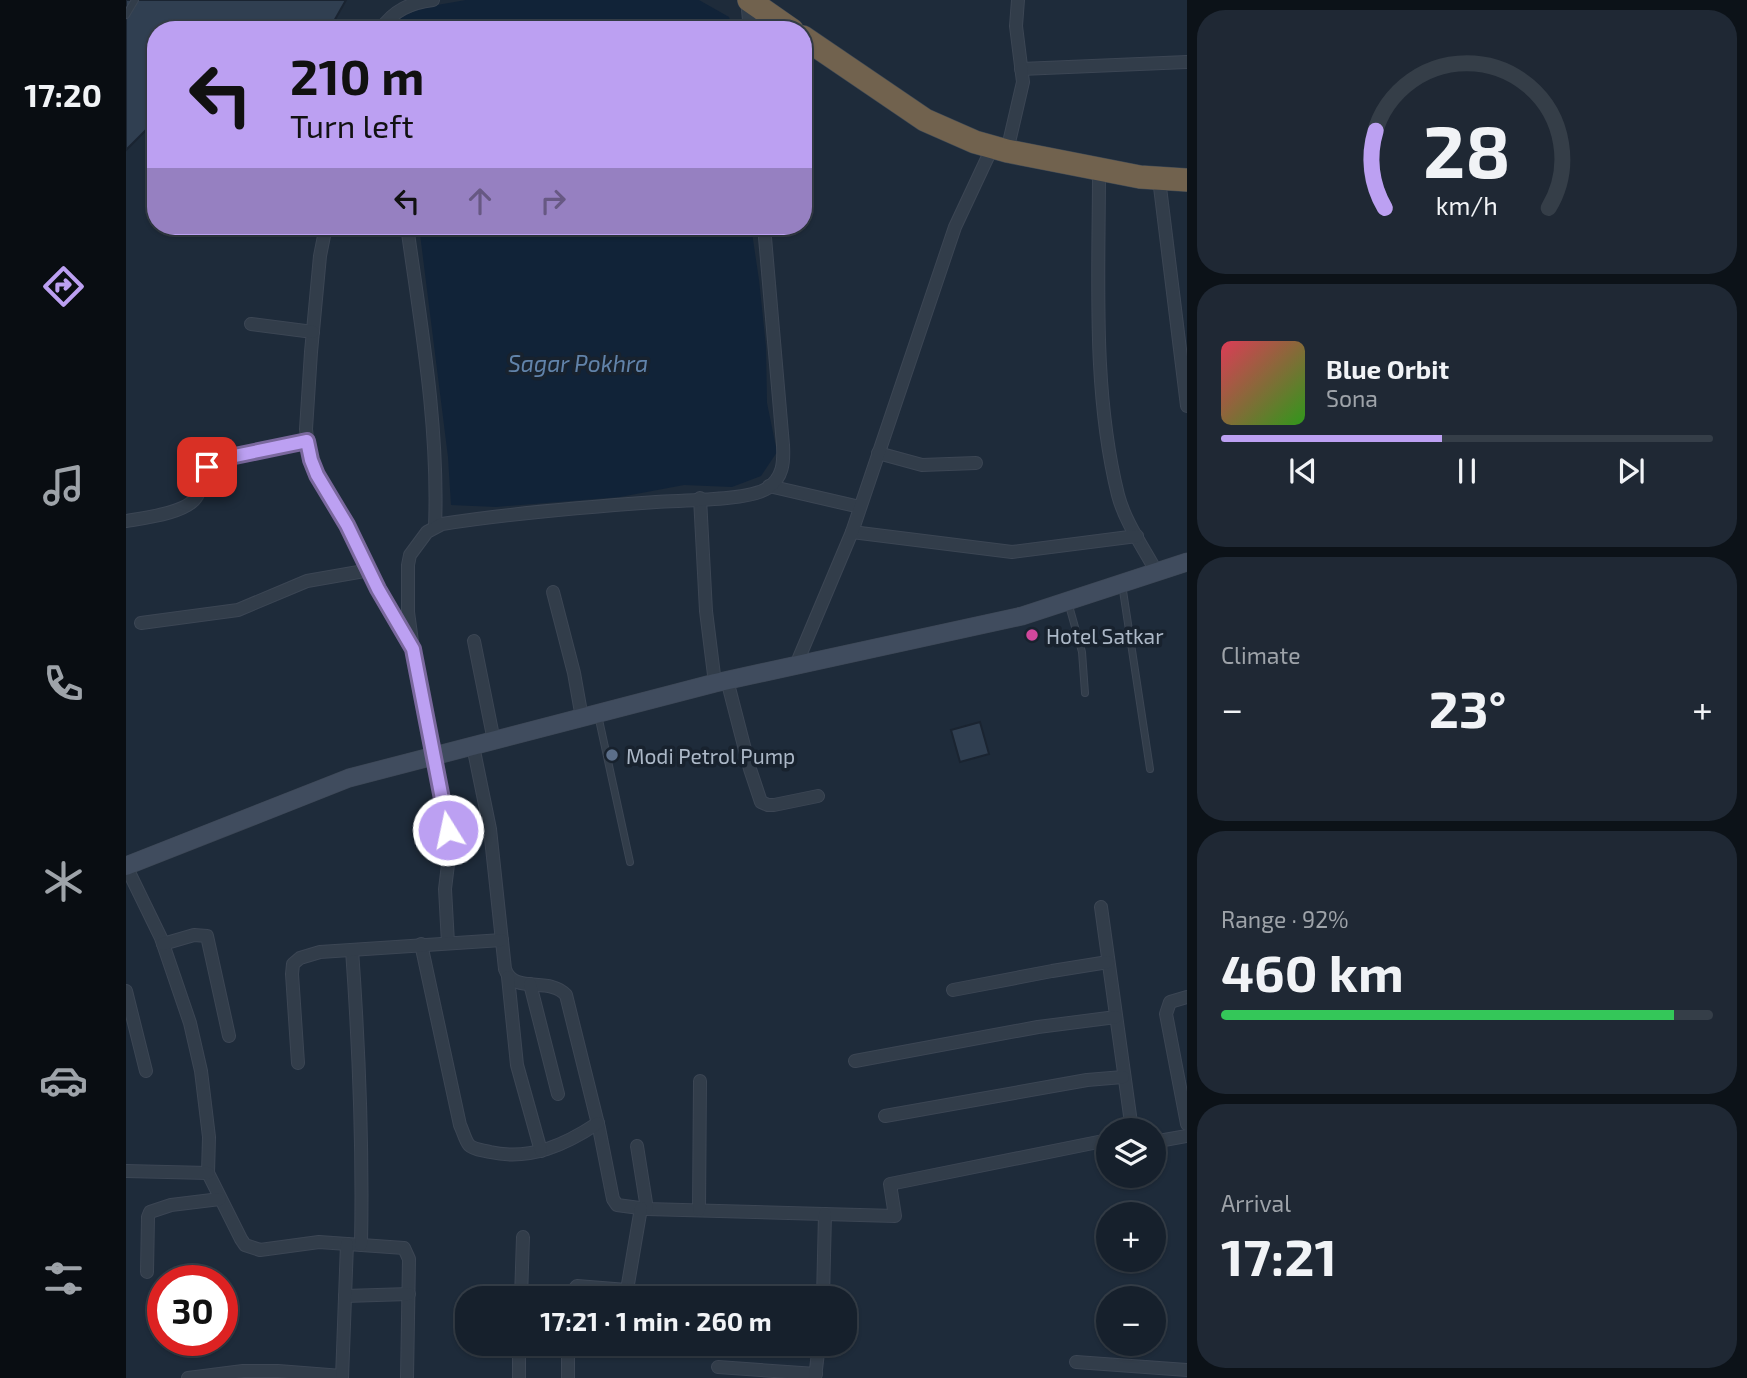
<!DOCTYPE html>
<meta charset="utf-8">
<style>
:root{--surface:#16202c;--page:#1f2834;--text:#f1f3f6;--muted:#9ea3a9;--line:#353e48;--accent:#bca0f2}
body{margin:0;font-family:"Exo 2",sans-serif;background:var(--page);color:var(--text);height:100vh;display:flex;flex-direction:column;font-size:26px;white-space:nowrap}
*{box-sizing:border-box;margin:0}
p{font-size:23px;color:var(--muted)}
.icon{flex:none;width:38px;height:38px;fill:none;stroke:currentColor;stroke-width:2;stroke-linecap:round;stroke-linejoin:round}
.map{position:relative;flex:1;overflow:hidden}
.details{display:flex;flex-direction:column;gap:10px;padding:10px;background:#0c1218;width:560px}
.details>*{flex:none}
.top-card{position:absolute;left:21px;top:21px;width:665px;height:214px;border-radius:28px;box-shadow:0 2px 5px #0004,0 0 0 2px var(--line);background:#bca0f2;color:#111;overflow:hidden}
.buttons{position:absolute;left:970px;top:1118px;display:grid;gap:14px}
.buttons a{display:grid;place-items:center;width:70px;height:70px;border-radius:50%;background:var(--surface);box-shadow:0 2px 5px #0004,0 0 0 2px var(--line);font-size:35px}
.speed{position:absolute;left:21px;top:1265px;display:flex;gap:14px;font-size:35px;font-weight:700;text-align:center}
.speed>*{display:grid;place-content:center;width:91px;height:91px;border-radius:50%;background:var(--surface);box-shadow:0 2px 5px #0004,0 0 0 2px var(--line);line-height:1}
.speed .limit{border:10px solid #d22;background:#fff;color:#111}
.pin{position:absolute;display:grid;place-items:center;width:60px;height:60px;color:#fff;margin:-30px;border-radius:14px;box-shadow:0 4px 10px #0006}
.me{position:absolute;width:77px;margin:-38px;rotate:350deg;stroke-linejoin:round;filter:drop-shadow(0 0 5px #0008)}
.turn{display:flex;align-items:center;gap:24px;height:147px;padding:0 28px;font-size:32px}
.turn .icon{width:91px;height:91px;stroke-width:2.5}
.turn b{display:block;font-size:49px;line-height:60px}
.lanes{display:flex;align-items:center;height:66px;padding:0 28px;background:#0003;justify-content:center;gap:35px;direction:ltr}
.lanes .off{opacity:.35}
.big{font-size:52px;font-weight:700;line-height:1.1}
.details .tile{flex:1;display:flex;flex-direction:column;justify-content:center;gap:10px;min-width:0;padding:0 24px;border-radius:28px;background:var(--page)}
.details .dial{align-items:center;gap:0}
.dial svg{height:182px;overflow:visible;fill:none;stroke:var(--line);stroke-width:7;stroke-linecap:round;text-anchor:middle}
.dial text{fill:var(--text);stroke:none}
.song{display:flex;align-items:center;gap:21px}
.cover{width:84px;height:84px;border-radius:10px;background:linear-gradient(135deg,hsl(350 70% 55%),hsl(110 70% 35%))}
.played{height:7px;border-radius:4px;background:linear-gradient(90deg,var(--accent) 45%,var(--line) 45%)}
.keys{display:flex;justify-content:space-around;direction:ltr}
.heat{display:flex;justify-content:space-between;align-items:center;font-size:38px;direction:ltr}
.charge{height:10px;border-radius:5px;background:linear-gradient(90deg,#34c759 92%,var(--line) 0)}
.trip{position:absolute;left:329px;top:1286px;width:402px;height:70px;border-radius:28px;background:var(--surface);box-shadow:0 2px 5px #0004,0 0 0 2px var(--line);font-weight:700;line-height:70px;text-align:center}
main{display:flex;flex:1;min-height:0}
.menu{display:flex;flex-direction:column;width:126px;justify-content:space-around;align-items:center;background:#090d12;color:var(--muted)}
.menu .icon{width:49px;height:49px}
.menu .on{color:var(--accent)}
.menu b{font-size:32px;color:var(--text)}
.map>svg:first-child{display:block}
.water{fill:#112338}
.building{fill:#303f51;stroke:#1a2431;stroke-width:2}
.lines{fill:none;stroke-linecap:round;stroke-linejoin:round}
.lane-casing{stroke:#3c4654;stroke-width:8}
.street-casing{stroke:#3c4654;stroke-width:14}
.secondary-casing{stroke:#3c4654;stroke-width:19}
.highway-casing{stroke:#3d4855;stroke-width:24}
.lane{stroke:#323d4a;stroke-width:6}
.street{stroke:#323d4a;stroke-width:12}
.secondary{stroke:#404c5e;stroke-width:18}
.highway{stroke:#71624e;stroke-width:23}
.route-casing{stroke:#7a689d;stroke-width:18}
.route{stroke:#bca0f2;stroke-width:12}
.hotel-dot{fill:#d1479c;stroke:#18222e;stroke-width:2.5}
.service-dot{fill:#5c6f8a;stroke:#18222e;stroke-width:2.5}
.labels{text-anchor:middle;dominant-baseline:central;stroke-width:7;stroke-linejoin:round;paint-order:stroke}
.poi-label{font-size:21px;fill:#acb8c7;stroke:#18222e;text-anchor:start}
.water-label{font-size:23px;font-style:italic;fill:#6183aa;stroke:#18222e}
</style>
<main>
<nav class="menu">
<b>17:20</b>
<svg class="icon on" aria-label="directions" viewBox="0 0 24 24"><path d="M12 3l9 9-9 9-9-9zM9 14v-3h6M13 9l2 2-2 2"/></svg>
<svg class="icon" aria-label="music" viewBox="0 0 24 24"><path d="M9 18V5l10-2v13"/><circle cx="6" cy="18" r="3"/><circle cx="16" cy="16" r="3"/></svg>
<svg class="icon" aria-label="phone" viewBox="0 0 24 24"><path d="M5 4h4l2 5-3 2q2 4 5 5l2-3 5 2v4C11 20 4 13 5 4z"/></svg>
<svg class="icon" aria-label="climate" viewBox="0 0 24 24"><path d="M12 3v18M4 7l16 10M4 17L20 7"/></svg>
<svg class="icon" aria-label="car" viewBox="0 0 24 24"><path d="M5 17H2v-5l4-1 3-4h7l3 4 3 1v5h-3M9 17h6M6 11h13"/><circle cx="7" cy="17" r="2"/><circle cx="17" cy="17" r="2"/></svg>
<svg class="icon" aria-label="filters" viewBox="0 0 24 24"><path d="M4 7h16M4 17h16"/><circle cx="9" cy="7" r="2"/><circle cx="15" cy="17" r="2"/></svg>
</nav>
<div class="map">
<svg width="1061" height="1378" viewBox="0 0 1061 1378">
<rect width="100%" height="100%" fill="#1e2b3a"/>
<g class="water">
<path d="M340 0H573L603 17 607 30H269V21L294 8Z"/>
<path d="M293 226H625L633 280 640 347 641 403 651 452 635 476 606 487 558 485 494 497 370 507 325 505 322 457Z"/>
</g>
<g class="building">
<path d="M0 0H220L203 30H30V120L0 150Z"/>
<path d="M854 722 863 754 834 762 825 730Z"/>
</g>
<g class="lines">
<g class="lane-casing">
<g id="lane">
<path d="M0 15 9 0"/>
<path d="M996 584 1024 769"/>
<path d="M942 602 956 652 959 693"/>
<path d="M472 715 504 862"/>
</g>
</g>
<g class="street-casing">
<g id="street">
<path d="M621 0 624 30"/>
<path d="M254 30C268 10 284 3 307 0"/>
<path d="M895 69 1061 62"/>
<path d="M881 151 897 82 890 26 892 0"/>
<path d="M973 170C973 277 966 390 992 495 999 522 1017 547 1030 571"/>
<path d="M1033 179 1061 406"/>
<path d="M200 226 194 256 185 352 180 429 182 447 192 475 221 525 252 589 283 643"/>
<path d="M281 226C295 326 313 426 309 527"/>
<path d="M125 324 187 332"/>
<path d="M752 453 796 465 850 463"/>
<path d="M643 486 734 507"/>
<path d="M574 498 580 611 589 683"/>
<path d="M0 521C18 518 62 513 71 496 77 484 77 471 88 462L181 441"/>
<path d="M726 532 886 552 1011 536"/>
<path d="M427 592 448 673 456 718"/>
<path d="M15 623 112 610 181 581 244 570"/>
<path d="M348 641 368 741"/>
<path d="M670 665 726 532 829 227 866 148"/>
<path d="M601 680 624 769 635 802 642 805H648L692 796"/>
<path d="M347 746 364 829 379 969C388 995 423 976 440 995L473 1128 487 1199 491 1205 521 1209 769 1216 764 1184 982 1140"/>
<path d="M0 866 35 938 64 1023 75 1071 83 1137 82 1173 115 1239 119 1245 134 1250 193 1242 278 1248 283 1259 281 1378"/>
<path d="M975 907 1006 1130"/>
<path d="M322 943 319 889 324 848 322 829 287 649 282 612V565L284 555 301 532 316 524C386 513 459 507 530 502 556 500 622 501 642 488 657 477 658 463 657 445L638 226"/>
<path d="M37 944 68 935 81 936 103 1036"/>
<path d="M295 944 334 1125C337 1131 339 1140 343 1145 348 1150 357 1150 364 1152 404 1161 439 1145 472 1123"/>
<path d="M226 950C233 1048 237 1146 235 1245"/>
<path d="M382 977 391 1065 415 1151"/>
<path d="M404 984 432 1094"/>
<path d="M827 990 926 971 982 962"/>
<path d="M0 991 20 1071"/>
<path d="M1061 997 1044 1002 1040 1014 1061 1124"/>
<path d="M729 1061 912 1027 990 1017"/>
<path d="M172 1063 166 974 167 964 174 958 194 952 376 940"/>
<path d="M759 1116 961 1080 997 1077"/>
<path d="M1027 1142 1061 1136"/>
<path d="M511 1146 521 1209"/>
<path d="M0 1171 82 1173"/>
<path d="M515 1208 501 1290 527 1298"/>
<path d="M573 1210 574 1081"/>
<path d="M21 1272 22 1217 24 1212 45 1205 94 1199"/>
<path d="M219 1296 283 1294"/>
<path d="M395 1298 397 1237"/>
<path d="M441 1298 451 1286 501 1290"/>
<path d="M697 1298 699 1214"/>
<path d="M442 1344V1378"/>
<path d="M950 1362 1061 1370"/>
<path d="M592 1367 690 1374"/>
<path d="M62 1378 117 1371H152L216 1376"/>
<path d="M216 1378 221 1244"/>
<path d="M393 1378V1344"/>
<path d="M689 1378 693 1344"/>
</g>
</g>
<g class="secondary-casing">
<path id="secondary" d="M0 866 223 778 589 683 896 616 1061 562"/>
</g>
<g class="highway-casing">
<g id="highway">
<path d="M623 0 666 30"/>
<path d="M677 37 799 120 849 142 881 151 1014 177 1061 180"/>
</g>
</g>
<use href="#lane" class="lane"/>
<use href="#street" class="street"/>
<use href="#secondary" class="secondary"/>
<use href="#highway" class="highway"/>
</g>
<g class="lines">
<g class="route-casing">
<path id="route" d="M81 467 88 462 99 458 181 441 185 460 191 475 221 525 252 589 287 649 322 830"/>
</g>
<use href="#route" class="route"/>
</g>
<circle class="hotel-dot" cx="906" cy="635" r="7"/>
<circle class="service-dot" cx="486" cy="755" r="7"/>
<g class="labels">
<g class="poi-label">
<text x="920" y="635">Hotel Satkar</text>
<text x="500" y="755">Modi Petrol Pump</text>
</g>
<g class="water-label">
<text x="452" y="363">Sagar Pokhra</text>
</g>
</g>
</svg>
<div class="buttons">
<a><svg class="icon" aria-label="layers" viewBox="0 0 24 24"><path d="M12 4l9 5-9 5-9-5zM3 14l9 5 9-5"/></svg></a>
<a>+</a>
<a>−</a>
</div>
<div class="speed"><div class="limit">30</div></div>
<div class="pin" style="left:81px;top:467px;background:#d93025"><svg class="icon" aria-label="arrive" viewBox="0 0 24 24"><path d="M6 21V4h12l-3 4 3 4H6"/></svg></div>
<svg class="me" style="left:322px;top:830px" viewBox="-20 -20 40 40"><circle r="17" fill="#bca0f2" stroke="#fff" stroke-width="3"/><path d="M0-11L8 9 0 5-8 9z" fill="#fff"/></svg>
<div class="trip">17:21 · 1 min · 260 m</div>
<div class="top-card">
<div class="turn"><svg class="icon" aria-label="left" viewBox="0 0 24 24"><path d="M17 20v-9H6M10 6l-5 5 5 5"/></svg><div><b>210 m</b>Turn left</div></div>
<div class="lanes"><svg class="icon" aria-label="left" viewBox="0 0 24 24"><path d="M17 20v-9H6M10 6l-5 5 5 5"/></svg><svg class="icon off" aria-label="ahead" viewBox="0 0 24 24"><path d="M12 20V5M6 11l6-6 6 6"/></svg><svg class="icon off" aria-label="right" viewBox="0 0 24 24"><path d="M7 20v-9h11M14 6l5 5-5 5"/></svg></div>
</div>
</div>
<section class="details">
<div class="tile dial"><svg viewBox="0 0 100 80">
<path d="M14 69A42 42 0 1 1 86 69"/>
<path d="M14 69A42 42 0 0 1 10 35" stroke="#bca0f2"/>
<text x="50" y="56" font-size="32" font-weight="700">28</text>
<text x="50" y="72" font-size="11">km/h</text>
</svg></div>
<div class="tile">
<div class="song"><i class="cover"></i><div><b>Blue Orbit</b><p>Sona</p></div></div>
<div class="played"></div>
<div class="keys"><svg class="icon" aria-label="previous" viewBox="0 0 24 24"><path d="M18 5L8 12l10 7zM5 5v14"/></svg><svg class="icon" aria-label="pause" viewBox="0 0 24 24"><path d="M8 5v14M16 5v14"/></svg><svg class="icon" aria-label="next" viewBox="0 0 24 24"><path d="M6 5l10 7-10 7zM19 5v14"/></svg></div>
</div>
<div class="tile"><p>Climate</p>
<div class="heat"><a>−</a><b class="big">23°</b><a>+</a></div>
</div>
<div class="tile"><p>Range · 92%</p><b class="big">460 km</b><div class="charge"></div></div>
<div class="tile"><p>Arrival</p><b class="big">17:21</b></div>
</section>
</main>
